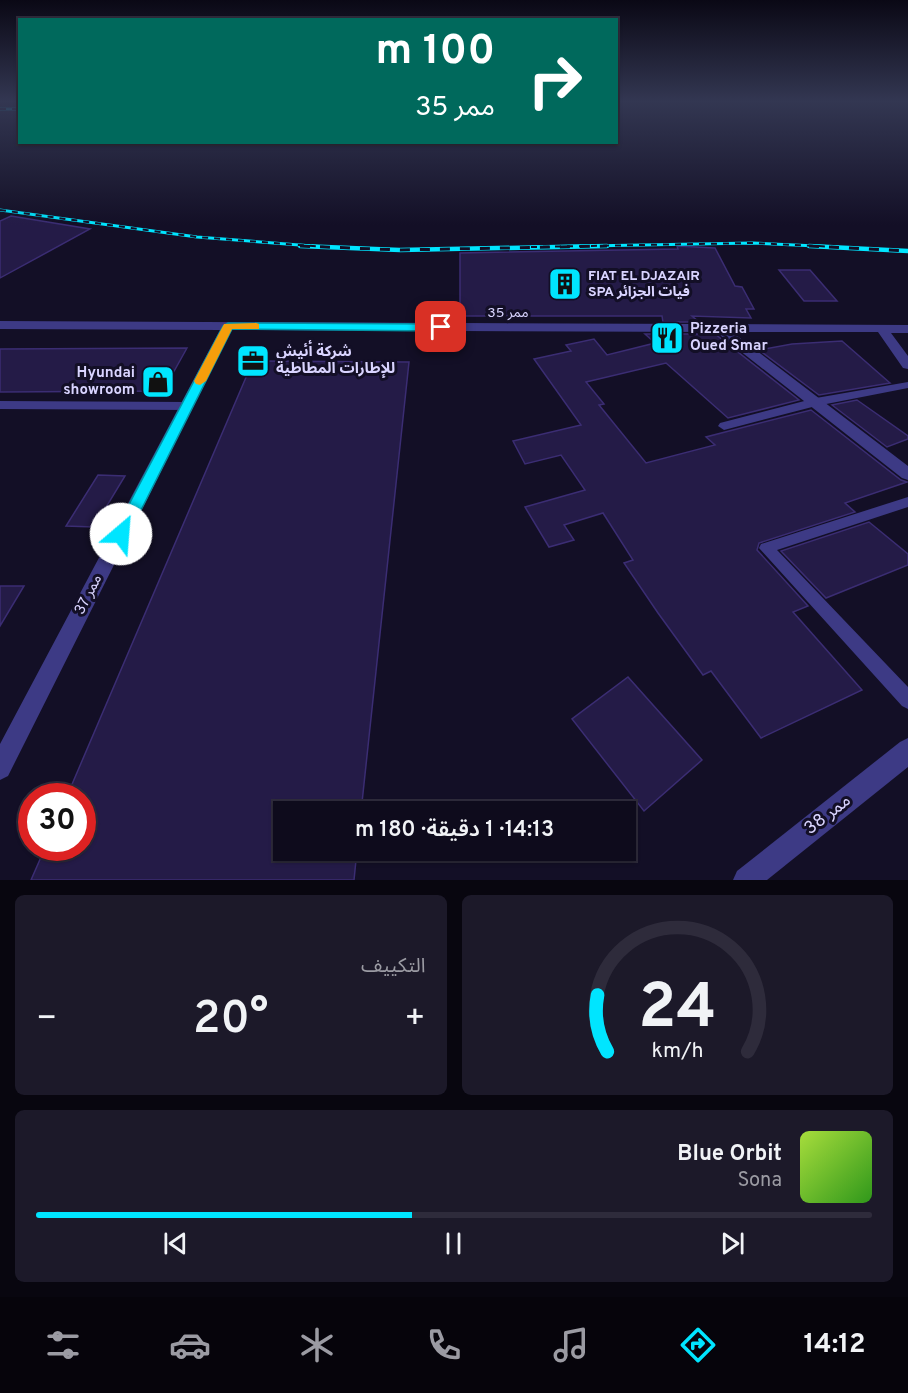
<!DOCTYPE html>
<html lang="ar">
<meta charset="utf-8">
<style>
:root{--surface:#0e0b1c;--page:#1c1929;--text:#f1f3f6;--muted:#9b9ba3;--line:#2e2b3b;--accent:#00e5ff}
body{margin:0;font-family:Overpass,"Noto Sans Arabic",sans-serif;background:var(--page);color:var(--text);direction:rtl;height:100vh;display:flex;flex-direction:column;font-size:22px;white-space:nowrap}
*{box-sizing:border-box;margin:0}
p{font-size:20px;color:var(--muted)}
.icon{flex:none;width:33px;height:33px;fill:none;stroke:currentColor;stroke-width:2;stroke-linecap:round;stroke-linejoin:round}
.map{position:relative;height:880px;overflow:hidden;direction:ltr}
.panel{display:flex;flex-direction:column;gap:15px;padding:15px;background:#08060f;flex:1}
.panel>*{flex:none}
.guide{position:absolute;left:18px;top:18px;width:600px;height:126px;border-radius:0px;box-shadow:0 2px 4px #0004,0 0 0 2px var(--line);direction:rtl;background:#00695c;color:#fff;overflow:hidden}
.speed{position:absolute;left:18px;top:783px;display:flex;gap:12px;font-size:30px;font-weight:700;text-align:center}
.speed>*{display:grid;place-content:center;width:78px;height:78px;border-radius:50%;background:var(--surface);box-shadow:0 2px 4px #0004,0 0 0 2px var(--line);line-height:1}
.speed .limit{border:9px solid #d22;background:#fff;color:#111}
.pin{position:absolute;display:grid;place-items:center;width:51px;height:51px;color:#fff;margin:-26px;border-radius:12px;box-shadow:0 3px 9px #0006}
.me{position:absolute;width:66px;margin:-33px;rotate:27deg;stroke-linejoin:round;filter:drop-shadow(0 0 4px #0008)}
.turn{display:flex;align-items:center;gap:21px;height:126px;padding:0 24px;font-size:27px}
.turn .icon{width:78px;height:78px;stroke-width:2.5}
.turn b{display:block;font-size:42px;line-height:51px}
.big{font-size:45px;font-weight:600;line-height:1.1}
.panel .tile{flex:1;display:flex;flex-direction:column;justify-content:center;gap:9px;min-width:0;padding:0 21px;border-radius:9px;background:var(--page)}
.panel .dial{align-items:center;gap:0}
.dial svg{height:156px;overflow:visible;fill:none;stroke:var(--line);stroke-width:7;stroke-linecap:round;text-anchor:middle}
.dial text{fill:var(--text);stroke:none}
.song{display:flex;align-items:center;gap:18px}
.cover{width:72px;height:72px;border-radius:9px;background:linear-gradient(135deg,hsl(80 70% 55%),hsl(110 70% 35%))}
.played{height:6px;border-radius:3px;background:linear-gradient(90deg,var(--accent) 45%,var(--line) 45%)}
.keys{display:flex;justify-content:space-around;direction:ltr}
.heat{display:flex;justify-content:space-between;align-items:center;font-size:33px;direction:ltr}
.panel .tiles{flex:1;display:grid;gap:15px;grid-template-columns:1fr 1fr}
.tile:last-child{grid-column:span 2}
.trip{position:absolute;left:273px;top:801px;width:363px;height:60px;border-radius:0px;background:var(--surface);box-shadow:0 2px 4px #0004,0 0 0 2px var(--line);font-weight:600;line-height:60px;text-align:center;direction:rtl}
.tabs{display:flex;height:96px;justify-content:space-around;align-items:center;background:#06040b;color:var(--muted)}
.tabs .icon{width:42px;height:42px}
.tabs .active{color:var(--accent)}
.tabs b{font-size:27px;color:var(--text)}
.map>svg:first-child{display:block}
.building{fill:#241b47;stroke:#3b2d73;stroke-width:1.5}
.lines{fill:none;stroke-linecap:round;stroke-linejoin:round}
.service{fill:#3d3a85;fill-rule:evenodd}
.minor{fill:#3d3a85;fill-rule:evenodd}
.rail-far1-casing{stroke:#00e5ff;stroke-width:3}
.rail-casing{stroke:#00e5ff;stroke-width:4.5}
.rail-far1{stroke:#130f26;stroke-width:2;stroke-dasharray:6;stroke-linecap:butt}
.rail{stroke:#130f26;stroke-width:3;stroke-dasharray:10;stroke-linecap:butt}
.route{fill:#00e5ff;stroke:#0095a6;stroke-width:1.5}
.slow{fill:#f59e0b}
.labels{text-anchor:middle;dominant-baseline:central;stroke-width:6;stroke-linejoin:round;paint-order:stroke}
.far-poi-label{font-size:14px;font-weight:bold;fill:#d9d4ff;stroke:#130f26;text-anchor:start}
.far-street-label{font-size:14px;fill:#d9d4ff;stroke:#130f26}
.poi-label{font-size:15px;font-weight:bold;fill:#d9d4ff;stroke:#130f26;text-anchor:start}
.street-label{font-size:15px;fill:#d9d4ff;stroke:#130f26}
.near-street-label{font-size:18px;fill:#d9d4ff;stroke:#130f26}
</style>
<div class="map">
<svg width="908" height="880" viewBox="0 0 908 880">
<rect width="100%" height="100%" fill="#130f26"/>
<g class="building">
<path d="M11 216 90 229 0 278V221Z"/>
<path d="M677 246 715 248 735 286 742 287 754 309H746L751 318 692 316 699 322H663L662 316H460V253L678 249Z"/>
<path d="M779 270H810L837 301H804Z"/>
<path d="M645 334H715L799 400 728 418 666 363 586 382 604 404 599 405 646 463 715 445 706 437 811 410 901 480 907 482 845 503 855 512 759 543 757 550 808 606 793 612 862 690 761 738 711 671 703 675 658 613 624 563 633 560 603 513 564 525 574 540 549 547 525 507 585 490 561 455 525 464 513 441 581 425 534 359 571 351 566 345 594 339 607 355 655 343Z"/>
<path d="M842 341 890 383 819 395 759 350 792 344Z"/>
<path d="M187 348 163 391 0 392V349Z"/>
<path d="M253 361 409 362 361 812H284V850H357L354 880H31L45 848H82V796H67Z"/>
<path d="M857 400 908 436V439L887 447 832 405Z"/>
<path d="M98 475 125 476 94 527 66 526Z"/>
<path d="M869 522 908 554V565L826 598 781 551Z"/>
<path d="M0 586H24L0 626Z"/>
<path d="M628 677 702 760 644 811 572 719Z"/>
</g>
<g class="lines">
<g class="service">
<path d="M908 382V388L816 406 724 430 718 426 720 423 816 398Z"/>
<path d="M0 401 187 402 193 406 187 410 0 409Z"/>
<path d="M908 497V507L777 550 908 687V709L902 706 759 548 761 544Z"/>
</g>
<g class="minor">
<path d="M0 321 908 325V333H891L908 356V369L903 368 878 332H732L908 466V480L902 478 716 332 232 330 8 776 0 780V744L220 330 0 329Z"/>
<path d="M908 738V767L767 880H733L737 871 900 742Z"/>
</g>
<g class="rail-far1-casing">
<g id="rail-far1">
<path d="M0 109H20"/>
<path d="M0 210 197 237 325 247"/>
<path d="M531 247 753 243 838 247"/>
</g>
</g>
<g class="rail-casing">
<g id="rail">
<path d="M300 246 400 250 607 246"/>
<path d="M809 246 908 251"/>
</g>
</g>
<use href="#rail-far1" class="rail-far1"/>
<use href="#rail" class="rail"/>
</g>
<linearGradient id="sky" x2="0" y2="1"><stop stop-color="#0a0815"/><stop offset="0.45" stop-color="#333752"/><stop offset="1" stop-color="#333752" stop-opacity="0"/></linearGradient>
<rect width="908" height="225" fill="url(#sky)"/>
<path class="route" d="M228 323 441 324 446 327 441 331 232 329 127 538 121 540 116 538 113 534 116 529 223 326Z"/>
<path class="slow" d="M256 323 259 324V329H232L206 381 200 385 196 384 194 381 224 324Z"/>
<defs>
<g id="building-square" transform="scale(1.725)"><rect x="-9" y="-9" width="18" height="18" rx="4" fill="#00e5ff" stroke="#130f26"/><path d="M-4-6H4V6H1V3H-1V6H-4ZM-2.5-4.3h1.7v1.8h-1.7ZM.8-4.3h1.7v1.8H.8ZM-2.5-1h1.7V.8h-1.7ZM.8-1h1.7V.8H.8Z" fill="#111"/></g>
<g id="restaurant-square" transform="scale(1.725)"><rect x="-9" y="-9" width="18" height="18" rx="4" fill="#00e5ff" stroke="#130f26"/><path d="M-5-6h1v4h1v-4h1v4h1v-4h1v5L-1.5 .5V6h-2V.5L-5-1ZM5-6V6H3V1.5H1.5Q1.5-4 5-6Z" fill="#111"/></g>
<g id="office-square" transform="scale(1.725)"><rect x="-9" y="-9" width="18" height="18" rx="4" fill="#00e5ff" stroke="#130f26"/><path d="M-6-3h4V-5.5h4V-3h4V5H-6ZM-1-4.5V-3h2v-1.5ZM-6 0V1H6V0Z" fill="#111"/></g>
<g id="shop-square" transform="scale(1.725)"><rect x="-9" y="-9" width="18" height="18" rx="4" fill="#00e5ff" stroke="#130f26"/><path d="M-5-2.5h2.3a2.7 3.5 0 0 1 5.4 0H5L5.5 6h-11ZM-1.5-2.5h3a1.5 2.3 0 0 0-3 0Z" fill="#111"/></g>
</defs>
<g fill-rule="evenodd">
<use href="#building-square" x="565" y="284"/>
<use href="#restaurant-square" x="667" y="338"/>
<use href="#office-square" x="253" y="361"/>
<use href="#shop-square" x="158" y="382"/>
</g>
<g class="labels">
<g class="far-poi-label">
<text x="588" y="276">FIAT EL DJAZAIR<tspan x="588" dy="16">SPA فيات الجزائر</tspan></text>
</g>
<g class="far-street-label">
<text x="508" y="313">ممر 35</text>
</g>
<g class="poi-label">
<text x="690" y="329">Pizzeria<tspan x="690" dy="17">Oued Smar</tspan></text>
<text x="276" y="352">شركة أئيش<tspan x="276" dy="17">للإطارات المطاطية</tspan></text>
<text x="135" y="373" text-anchor="end">Hyundai<tspan x="135" dy="17">showroom</tspan></text>
</g>
<g class="street-label">
<text transform="translate(89 595) rotate(-63)">ممر 37</text>
</g>
<g class="near-street-label">
<text transform="translate(828 815) rotate(-38)">ممر 38</text>
</g>
</g>
</svg>
<div class="speed"><div class="limit">30</div></div>
<div class="pin" style="left:441px;top:327px;background:#d93025"><svg class="icon" aria-label="arrive" viewBox="0 0 24 24"><path d="M6 21V4h12l-3 4 3 4H6"/></svg></div>
<svg class="me" style="left:121px;top:534px" viewBox="-20 -20 40 40"><circle r="19" fill="#fff"/><path d="M0-13L10 11 0 6-10 11z" fill="#00e5ff"/></svg>
<div class="trip">14:13 · 1 دقيقة · 180 m</div>
<div class="guide">
<div class="turn"><svg class="icon" aria-label="right" viewBox="0 0 24 24"><path d="M7 20v-9h11M14 6l5 5-5 5"/></svg><div><b>100 m</b>ممر 35</div></div>
</div>
</div>
<section class="panel">
<div class="tiles">
<div class="tile dial"><svg viewBox="0 0 100 80">
<path d="M14 69A42 42 0 1 1 86 69"/>
<path d="M14 69A42 42 0 0 1 9 40" stroke="#00e5ff"/>
<text x="50" y="56" font-size="32" font-weight="700">24</text>
<text x="50" y="72" font-size="11">km/h</text>
</svg></div>
<div class="tile"><p>التكييف</p>
<div class="heat"><a>−</a><b class="big">20°</b><a>+</a></div>
</div>
<div class="tile">
<div class="song"><i class="cover"></i><div><b>Blue Orbit</b><p>Sona</p></div></div>
<div class="played"></div>
<div class="keys"><svg class="icon" aria-label="previous" viewBox="0 0 24 24"><path d="M18 5L8 12l10 7zM5 5v14"/></svg><svg class="icon" aria-label="pause" viewBox="0 0 24 24"><path d="M8 5v14M16 5v14"/></svg><svg class="icon" aria-label="next" viewBox="0 0 24 24"><path d="M6 5l10 7-10 7zM19 5v14"/></svg></div>
</div>
</div>
</section>
<nav class="tabs">
<b>14:12</b>
<svg class="icon active" aria-label="directions" viewBox="0 0 24 24"><path d="M12 3l9 9-9 9-9-9zM9 14v-3h6M13 9l2 2-2 2"/></svg>
<svg class="icon" aria-label="music" viewBox="0 0 24 24"><path d="M9 18V5l10-2v13"/><circle cx="6" cy="18" r="3"/><circle cx="16" cy="16" r="3"/></svg>
<svg class="icon" aria-label="phone" viewBox="0 0 24 24"><path d="M5 4h4l2 5-3 2q2 4 5 5l2-3 5 2v4C11 20 4 13 5 4z"/></svg>
<svg class="icon" aria-label="climate" viewBox="0 0 24 24"><path d="M12 3v18M4 7l16 10M4 17L20 7"/></svg>
<svg class="icon" aria-label="car" viewBox="0 0 24 24"><path d="M5 17H2v-5l4-1 3-4h7l3 4 3 1v5h-3M9 17h6M6 11h13"/><circle cx="7" cy="17" r="2"/><circle cx="17" cy="17" r="2"/></svg>
<svg class="icon" aria-label="filters" viewBox="0 0 24 24"><path d="M4 7h16M4 17h16"/><circle cx="9" cy="7" r="2"/><circle cx="15" cy="17" r="2"/></svg>
</nav>
